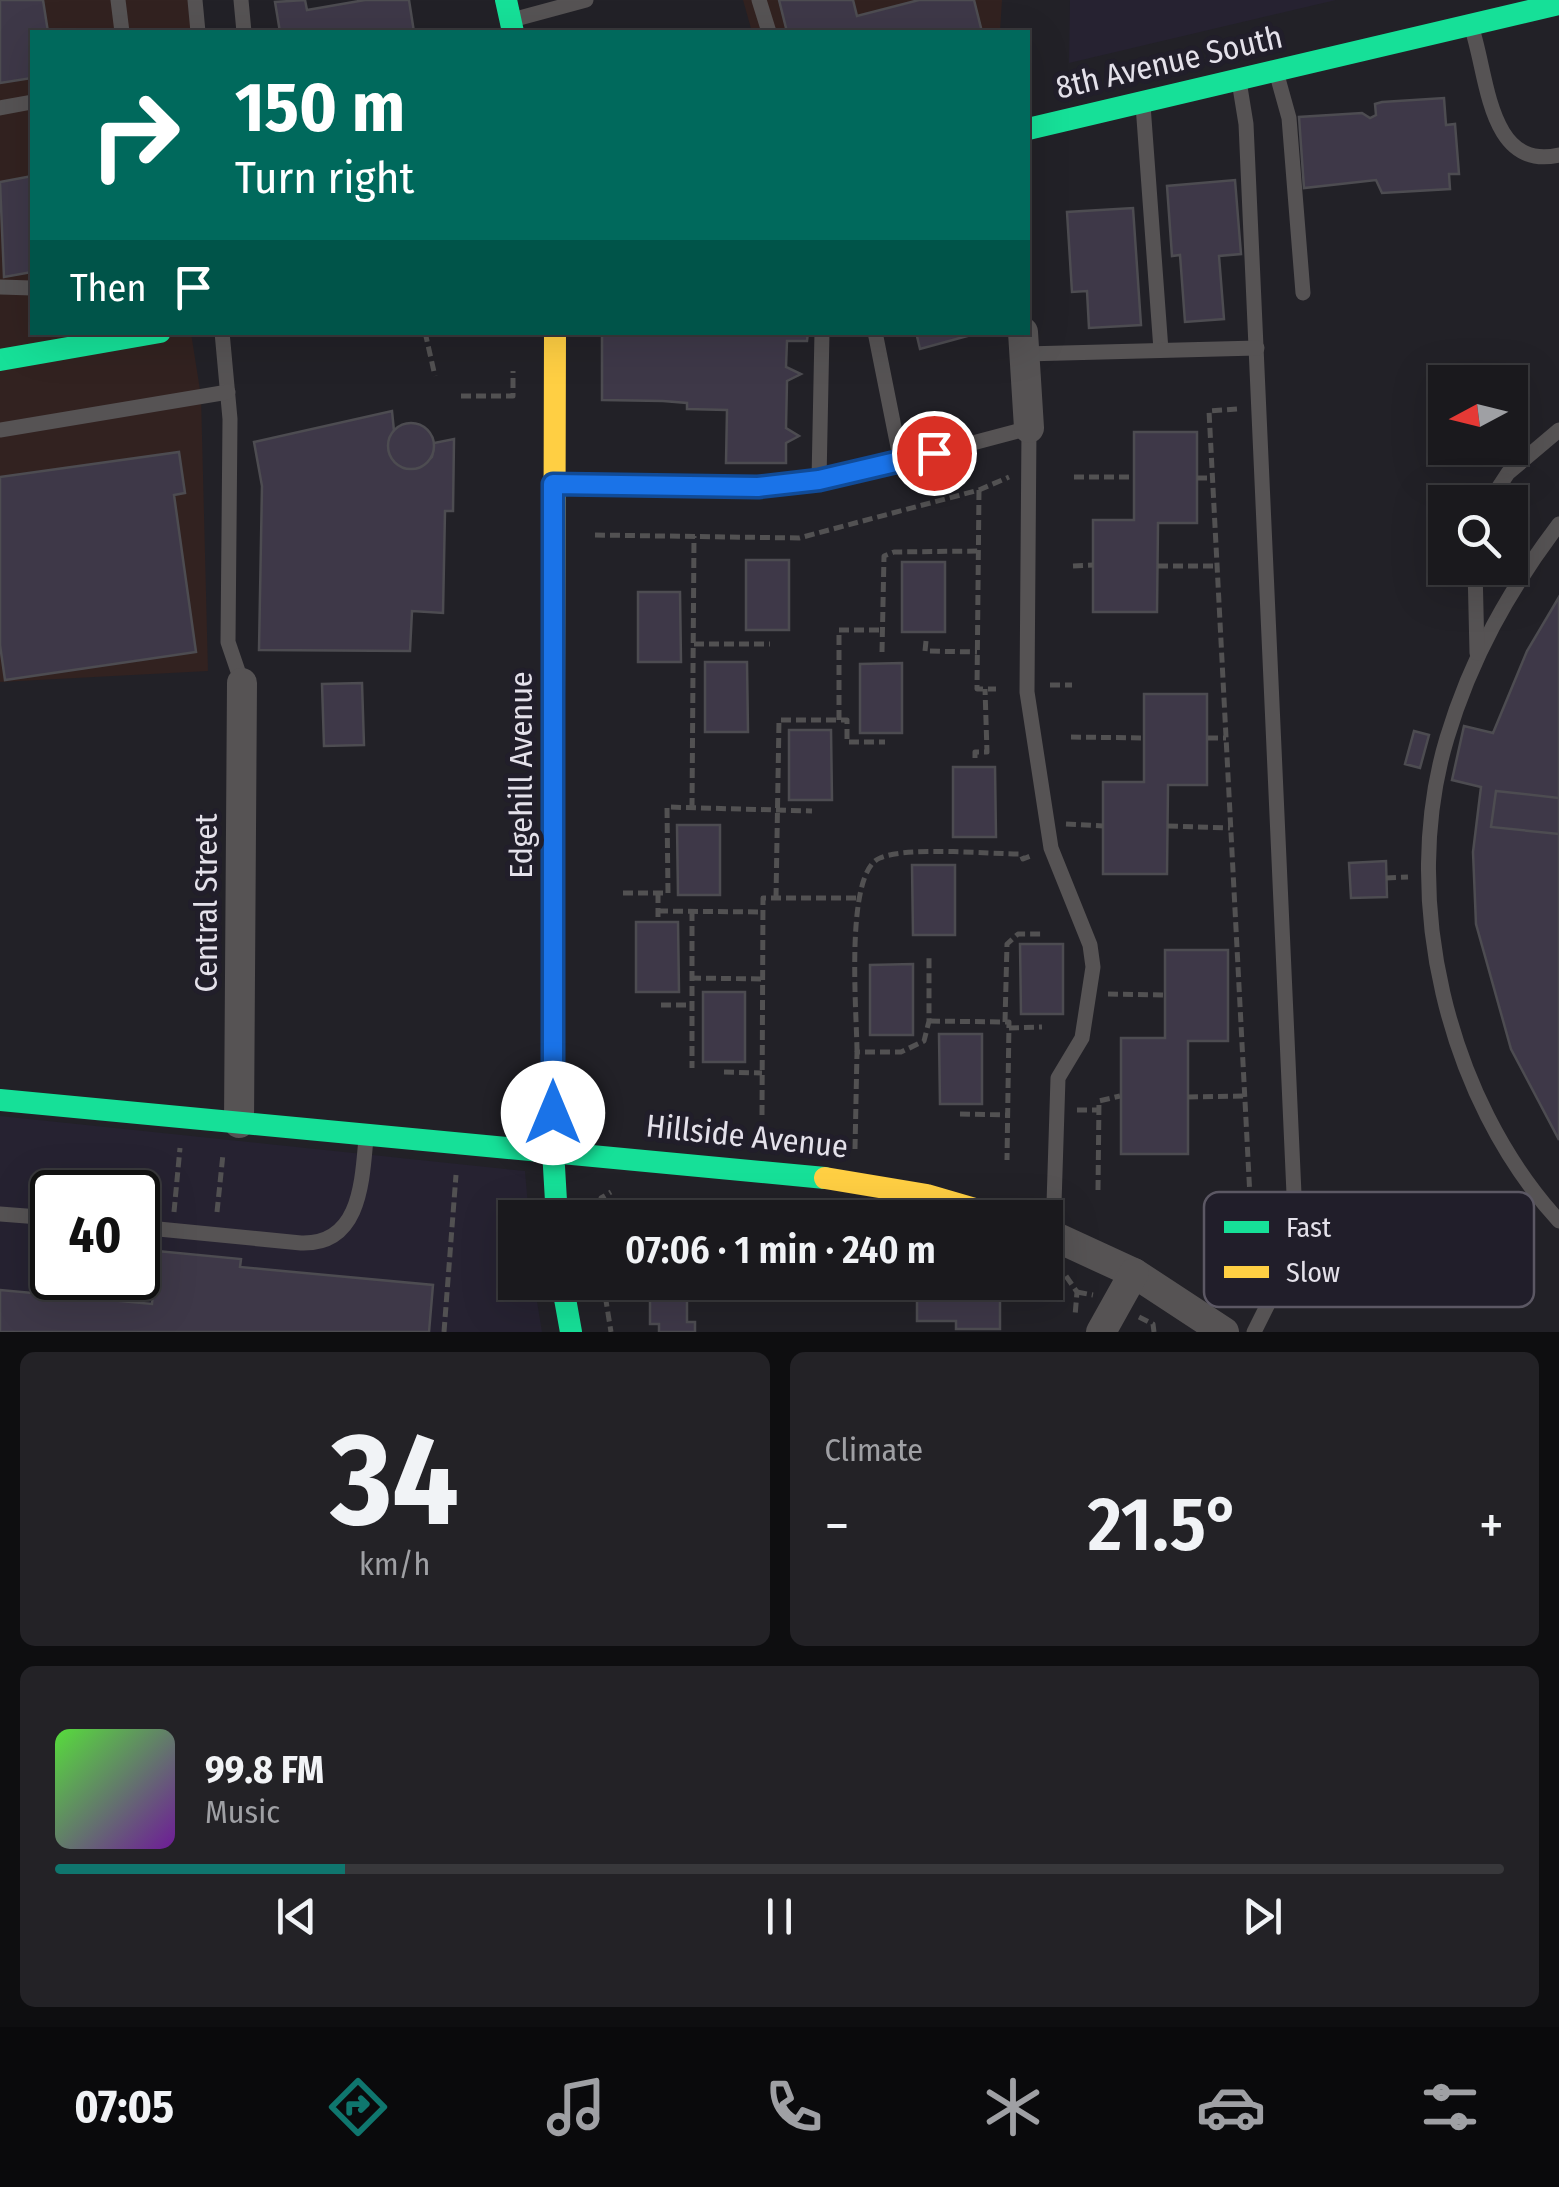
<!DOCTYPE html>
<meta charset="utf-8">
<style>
:root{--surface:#1a191d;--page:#232226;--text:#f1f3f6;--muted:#9fa0a4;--line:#38383b;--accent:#0f766e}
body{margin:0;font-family:"Fira Sans Condensed",sans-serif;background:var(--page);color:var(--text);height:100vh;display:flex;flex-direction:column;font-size:38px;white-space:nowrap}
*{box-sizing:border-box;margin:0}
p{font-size:32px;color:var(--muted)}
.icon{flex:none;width:55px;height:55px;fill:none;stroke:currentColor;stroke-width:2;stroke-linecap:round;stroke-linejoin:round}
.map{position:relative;height:1332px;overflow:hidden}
.sheet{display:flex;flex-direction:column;gap:20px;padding:20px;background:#0e0e10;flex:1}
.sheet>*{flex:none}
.banner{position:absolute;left:30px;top:30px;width:1000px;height:305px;border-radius:0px;box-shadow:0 10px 40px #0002,0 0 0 2px var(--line);background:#00695c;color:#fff;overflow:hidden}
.needle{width:65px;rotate:263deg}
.buttons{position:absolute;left:1428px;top:365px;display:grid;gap:20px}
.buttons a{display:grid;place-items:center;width:100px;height:100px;border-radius:0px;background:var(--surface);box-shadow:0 10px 40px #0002,0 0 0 2px var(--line);font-size:50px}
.speed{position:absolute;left:30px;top:1170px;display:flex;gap:20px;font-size:50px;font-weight:700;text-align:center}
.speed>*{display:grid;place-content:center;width:130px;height:130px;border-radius:50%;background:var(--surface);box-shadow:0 10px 40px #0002,0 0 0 2px var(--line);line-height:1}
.speed .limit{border:5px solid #111;border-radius:15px;background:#fff;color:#111}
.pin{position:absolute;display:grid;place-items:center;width:85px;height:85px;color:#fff;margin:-42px;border:5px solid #fff;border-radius:50%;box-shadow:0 2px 10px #0007}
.me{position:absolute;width:110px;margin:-55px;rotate:0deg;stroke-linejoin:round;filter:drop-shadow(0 0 8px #0008)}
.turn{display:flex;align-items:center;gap:35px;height:210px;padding:0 40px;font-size:45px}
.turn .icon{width:130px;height:130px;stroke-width:2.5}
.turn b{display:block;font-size:70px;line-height:85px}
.then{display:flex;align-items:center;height:95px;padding:0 40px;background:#0003;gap:20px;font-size:38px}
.big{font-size:75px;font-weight:600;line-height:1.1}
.sheet .card{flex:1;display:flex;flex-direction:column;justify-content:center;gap:15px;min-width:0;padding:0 35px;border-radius:15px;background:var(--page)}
.sheet .dial{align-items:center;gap:0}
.dial b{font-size:130px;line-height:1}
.song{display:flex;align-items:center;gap:30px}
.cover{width:120px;height:120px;border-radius:15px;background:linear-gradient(135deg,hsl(110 70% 55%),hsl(280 70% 35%))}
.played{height:10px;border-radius:5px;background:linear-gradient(90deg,var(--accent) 20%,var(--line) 20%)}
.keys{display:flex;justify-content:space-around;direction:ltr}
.heat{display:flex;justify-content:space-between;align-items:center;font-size:55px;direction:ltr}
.sheet .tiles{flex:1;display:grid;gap:20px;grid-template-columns:1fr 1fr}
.card:last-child{grid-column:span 2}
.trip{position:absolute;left:498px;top:1200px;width:565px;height:100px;border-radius:0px;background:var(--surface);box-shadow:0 10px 40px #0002,0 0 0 2px var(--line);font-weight:600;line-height:100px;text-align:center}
.menu{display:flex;height:160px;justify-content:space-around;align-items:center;background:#0a0a0c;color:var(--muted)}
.menu .icon{width:70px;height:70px}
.menu .on{color:var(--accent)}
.menu b{font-size:45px;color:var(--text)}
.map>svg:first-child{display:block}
.commercial{fill:#322220}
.built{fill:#262231;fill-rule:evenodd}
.building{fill:#3e3848;stroke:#4d4c51;stroke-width:2.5}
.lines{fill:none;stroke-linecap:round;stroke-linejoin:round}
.path{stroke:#525152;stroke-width:5;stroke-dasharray:10 5;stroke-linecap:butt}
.lane{stroke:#565354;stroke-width:15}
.street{stroke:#565354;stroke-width:30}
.fast{stroke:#16e098;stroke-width:22}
.slow{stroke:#ffcf43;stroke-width:22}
.route-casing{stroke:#114b97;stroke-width:25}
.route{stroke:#1a73e8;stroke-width:18}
.labels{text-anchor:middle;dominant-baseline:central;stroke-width:10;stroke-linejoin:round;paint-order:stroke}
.street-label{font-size:32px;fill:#e4e1ea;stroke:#211e2a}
.key{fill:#211e2a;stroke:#5c5864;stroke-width:2.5}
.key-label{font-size:28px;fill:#e4e1ea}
</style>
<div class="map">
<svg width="1559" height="1332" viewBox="0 0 1559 1332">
<rect width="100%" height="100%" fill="#222127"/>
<g class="commercial">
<path d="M0 0H195L198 32H32V332L191 333 201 396 208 671 0 682Z"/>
<path d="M743 0H1002L1000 32H752Z"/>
</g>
<g class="built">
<path d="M1070 0H1336L1069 63Z"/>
<path d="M0 1116 525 1171 529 1217 515 1218V1282L534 1283 542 1332H0ZM52 1192H138V1278H52Z"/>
</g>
<g class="building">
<path d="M0 0H43L48 32H32V78L0 83Z"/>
<path d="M305 0 307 10 365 0H409L414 32H280L275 2Z"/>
<path d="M779 0H853L857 16 919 0H974L982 32H787Z"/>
<path d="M1444 98 1446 125 1455 124 1459 174H1449L1450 189 1382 193 1376 180 1304 188 1299 117 1362 113 1370 118 1376 115 1375 104 1382 102Z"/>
<path d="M32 176V272L4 277 0 182Z"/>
<path d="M1235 180 1241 254 1219 256 1224 319 1185 322 1180 255 1172 256 1167 186Z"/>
<path d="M1133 208 1141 325 1089 328 1087 291 1072 292 1067 212Z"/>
<path d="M602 332H808L807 341H787L786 367 801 374 787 381 786 428 799 436 786 443V463H726L727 410 687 409V403L663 401 602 400Z"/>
<path d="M916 332H982L920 349Z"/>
<path d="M392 411 394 431 389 450 404 468 421 467 432 457 434 443 454 439 453 511H445L443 613 412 611 410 651 259 650 262 486 254 442Z"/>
<circle cx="411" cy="446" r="23"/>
<path d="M1134 432H1197V523H1158L1157 612H1093V520H1134Z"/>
<path d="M179 452 185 493 174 495 196 652 5 680 0 645V477Z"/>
<rect x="746" y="560" width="43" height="70"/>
<rect x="902" y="562" width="43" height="70"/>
<path d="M638 592H680L681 662H638Z"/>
<path d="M1559 597V1140L1511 1049 1476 924 1473 852 1481 787 1452 780 1464 726 1493 733 1527 651Z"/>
<path d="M705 662H747L748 732H705Z"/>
<path d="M902 663V733H860V664Z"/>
<path d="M362 683 364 745 324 746 322 684Z"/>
<path d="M1144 694H1207V785H1168L1167 874H1103V782H1144Z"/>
<path d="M789 730H831L832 800H789Z"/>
<path d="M1414 731 1429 735 1420 768 1405 764Z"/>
<path d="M953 767H995L996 837H953Z"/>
<path d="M1496 791 1559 798V834L1491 827Z"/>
<path d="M677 825H720V895H678Z"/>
<path d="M1386 861 1387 897 1351 898 1349 863Z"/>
<path d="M912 865H955V935H913Z"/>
<path d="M636 922H678L679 992H636Z"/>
<path d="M1020 944H1063V1014H1021Z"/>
<path d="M1165 950H1228V1041H1188V1154H1121V1038H1165Z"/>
<path d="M913 964V1035H870V965Z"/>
<rect x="703" y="992" width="42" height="70"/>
<path d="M939 1034H982V1104H940Z"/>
<path d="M157 1251 241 1259 240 1267 433 1285 429 1332H0V1290L152 1304Z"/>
<path d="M695 1282 687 1285V1322H695V1332H659V1324H650V1283Z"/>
<path d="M749 1282H869V1299L826 1300V1292H787L786 1283Z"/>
<path d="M917 1284H958V1293H1000V1329H956V1321H917Z"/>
</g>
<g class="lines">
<g class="path">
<path d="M425 332 435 376"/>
<path d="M461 396H513V371"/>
<path d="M1237 409 1209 411 1250 1197 1274 1195"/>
<path d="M1074 477H1134"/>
<path d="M1197 478H1212"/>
<path d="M979 490 977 689H996"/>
<path d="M595 535 799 538 979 490 1009 477"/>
<path d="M1073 566 1093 565"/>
<path d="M1158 566H1217"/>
<path d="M926 641 925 651 977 652"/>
<path d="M694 644H770"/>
<path d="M882 652 884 556 894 552 978 551"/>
<path d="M1050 685H1072"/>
<path d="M839 720V630H883"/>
<path d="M1071 737 1144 738"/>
<path d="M1208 738H1226"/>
<path d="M975 758V752H987L985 689"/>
<path d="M692 808 694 536"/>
<path d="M1066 824 1103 826"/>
<path d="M1168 826 1230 828"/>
<path d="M1386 878 1408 877"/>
<path d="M623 893H668L667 807 812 811"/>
<path d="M658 893V917"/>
<path d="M776 898 779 720H847V742H885"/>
<path d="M658 911 763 912"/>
<path d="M692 911V1068"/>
<path d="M691 978 763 979"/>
<path d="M1108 994 1165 995"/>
<path d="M661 1005H692"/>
<path d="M930 1021 1009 1022 1007 1160"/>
<path d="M1005 1022 1007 944 1018 934H1043"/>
<path d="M1009 1028 1042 1027"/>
<path d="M857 1052C857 1015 844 872 880 858 908 846 987 854 1021 854L1023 859 1033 855"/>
<path d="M724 1072 762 1073"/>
<path d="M1188 1097 1245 1096"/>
<path d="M1077 1110H1099"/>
<path d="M960 1114 1008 1115"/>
<path d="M762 1115 763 898H857"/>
<path d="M855 1149 857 1052H901L924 1041 929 1021V954"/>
<path d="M1098 1190 1099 1101 1120 1096"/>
<path d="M174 1212 180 1148"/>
<path d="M217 1212 223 1154"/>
<path d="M598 1218 601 1198 611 1192"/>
<path d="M1066 1276 1077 1292 1075 1316"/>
<path d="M603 1282 611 1332"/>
<path d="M1077 1292 1093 1295"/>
<path d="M1139 1317 1153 1324 1154 1332"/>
<path d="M444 1332 456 1175"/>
</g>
<g class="lane">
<path d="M118 0 122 32"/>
<path d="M195 0 198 32"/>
<path d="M241 0 244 32"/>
<path d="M759 0 769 32"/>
<path d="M512 20 586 0"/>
<path d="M1472 29C1488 76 1488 171 1559 155"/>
<path d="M1277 75 1289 118 1303 293"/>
<path d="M1239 81 1246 124 1294 1194 1287 1266 1254 1332"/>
<path d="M1143 105 1161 350"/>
<path d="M0 108 32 102"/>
<path d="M0 287 32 288"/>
<path d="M222 332 230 419 228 642 242 683"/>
<path d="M875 332 901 462"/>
<path d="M1025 354 1257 348"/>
<path d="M0 430 228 392"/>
<path d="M819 480 822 332"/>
<path d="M557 484H791L901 462 1029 428 1027 692 1051 848 1090 945 1093 967 1082 1038 1058 1078 1053 1235"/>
<path d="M1489 502 1508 473 1559 430"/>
<path d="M1559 524C1509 590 1471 658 1447 738 1399 897 1447 1099 1559 1221"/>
<path d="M1475 568 1477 653"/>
<path d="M0 1214 52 1218"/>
<path d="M138 1227 301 1243C360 1245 362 1183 366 1138"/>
</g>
<g class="street">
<path d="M1023 332 1029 428"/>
<path d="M239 1123 242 683"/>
<path d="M1045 1232 1134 1273 1224 1332"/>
<path d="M1101 1332 1134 1273"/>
</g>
<g class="fast">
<path d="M506 0 513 32"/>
<path d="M1028 129 1559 4"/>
<path d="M0 360 160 332"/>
<path d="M554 700 553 1150 557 1218"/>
<path d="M0 1100 825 1178"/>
<path d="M562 1282 571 1332"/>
</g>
<g class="slow">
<path d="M554 700 555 332"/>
<path d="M825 1178 927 1195 1006 1218"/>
</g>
</g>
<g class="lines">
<g class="route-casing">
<path id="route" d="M553 1113V484L758 487 819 480 934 453"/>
</g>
<use href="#route" class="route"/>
</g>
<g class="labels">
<g class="street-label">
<text transform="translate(1169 62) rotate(-13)">8th Avenue South</text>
<text transform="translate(521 775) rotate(-90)">Edgehill Avenue</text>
<text transform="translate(206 903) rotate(-90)">Central Street</text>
<text transform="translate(747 1136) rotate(6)">Hillside Avenue</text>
</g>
</g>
<rect x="1204" y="1192" width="330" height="115" rx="15" class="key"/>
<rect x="1224" y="1221" width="45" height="12" fill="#16e098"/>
<rect x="1224" y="1266" width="45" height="12" fill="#ffcf43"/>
<g class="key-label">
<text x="1286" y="1237">Fast</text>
<text x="1286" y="1282">Slow</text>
</g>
</svg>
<div class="buttons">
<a><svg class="needle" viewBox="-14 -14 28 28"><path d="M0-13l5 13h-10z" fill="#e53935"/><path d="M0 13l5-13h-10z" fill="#9fa0a4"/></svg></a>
<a><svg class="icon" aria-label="search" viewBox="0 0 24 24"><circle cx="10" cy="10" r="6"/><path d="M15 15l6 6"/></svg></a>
</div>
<div class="speed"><div class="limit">40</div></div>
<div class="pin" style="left:934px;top:453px;background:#d93025"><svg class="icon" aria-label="arrive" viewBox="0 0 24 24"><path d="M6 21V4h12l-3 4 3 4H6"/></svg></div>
<svg class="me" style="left:553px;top:1113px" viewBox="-20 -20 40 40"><circle r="19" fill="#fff"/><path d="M0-13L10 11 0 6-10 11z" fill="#1a73e8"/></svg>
<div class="trip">07:06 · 1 min · 240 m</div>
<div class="banner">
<div class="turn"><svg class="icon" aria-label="right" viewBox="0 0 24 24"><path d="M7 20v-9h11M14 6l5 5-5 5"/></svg><div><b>150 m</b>Turn right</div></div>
<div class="then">Then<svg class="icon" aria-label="arrive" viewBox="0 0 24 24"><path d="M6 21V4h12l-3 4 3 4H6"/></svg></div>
</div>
</div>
<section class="sheet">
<div class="tiles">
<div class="card dial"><b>34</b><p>km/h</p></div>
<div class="card"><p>Climate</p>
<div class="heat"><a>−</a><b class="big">21.5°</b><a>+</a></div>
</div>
<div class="card">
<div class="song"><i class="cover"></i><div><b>99.8 FM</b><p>Music</p></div></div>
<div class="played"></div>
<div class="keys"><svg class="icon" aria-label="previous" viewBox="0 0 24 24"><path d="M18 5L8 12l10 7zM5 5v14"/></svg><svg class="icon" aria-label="pause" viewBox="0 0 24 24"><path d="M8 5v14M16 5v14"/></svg><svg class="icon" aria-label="next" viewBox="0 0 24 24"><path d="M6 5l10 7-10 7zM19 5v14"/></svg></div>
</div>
</div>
</section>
<nav class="menu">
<b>07:05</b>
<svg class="icon on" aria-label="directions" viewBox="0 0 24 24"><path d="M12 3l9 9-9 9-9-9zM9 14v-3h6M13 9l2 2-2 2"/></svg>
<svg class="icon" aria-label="music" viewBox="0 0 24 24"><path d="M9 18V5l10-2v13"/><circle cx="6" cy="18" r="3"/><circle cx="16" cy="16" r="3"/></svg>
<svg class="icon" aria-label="phone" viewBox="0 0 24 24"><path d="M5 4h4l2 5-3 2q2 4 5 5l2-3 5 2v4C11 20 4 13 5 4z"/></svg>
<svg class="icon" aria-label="climate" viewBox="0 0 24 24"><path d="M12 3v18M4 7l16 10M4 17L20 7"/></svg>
<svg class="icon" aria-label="car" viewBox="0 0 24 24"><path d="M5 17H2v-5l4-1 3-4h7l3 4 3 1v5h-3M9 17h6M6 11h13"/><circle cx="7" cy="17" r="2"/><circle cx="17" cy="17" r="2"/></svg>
<svg class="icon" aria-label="filters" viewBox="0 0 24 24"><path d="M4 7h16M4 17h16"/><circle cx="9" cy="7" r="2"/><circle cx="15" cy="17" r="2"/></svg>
</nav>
